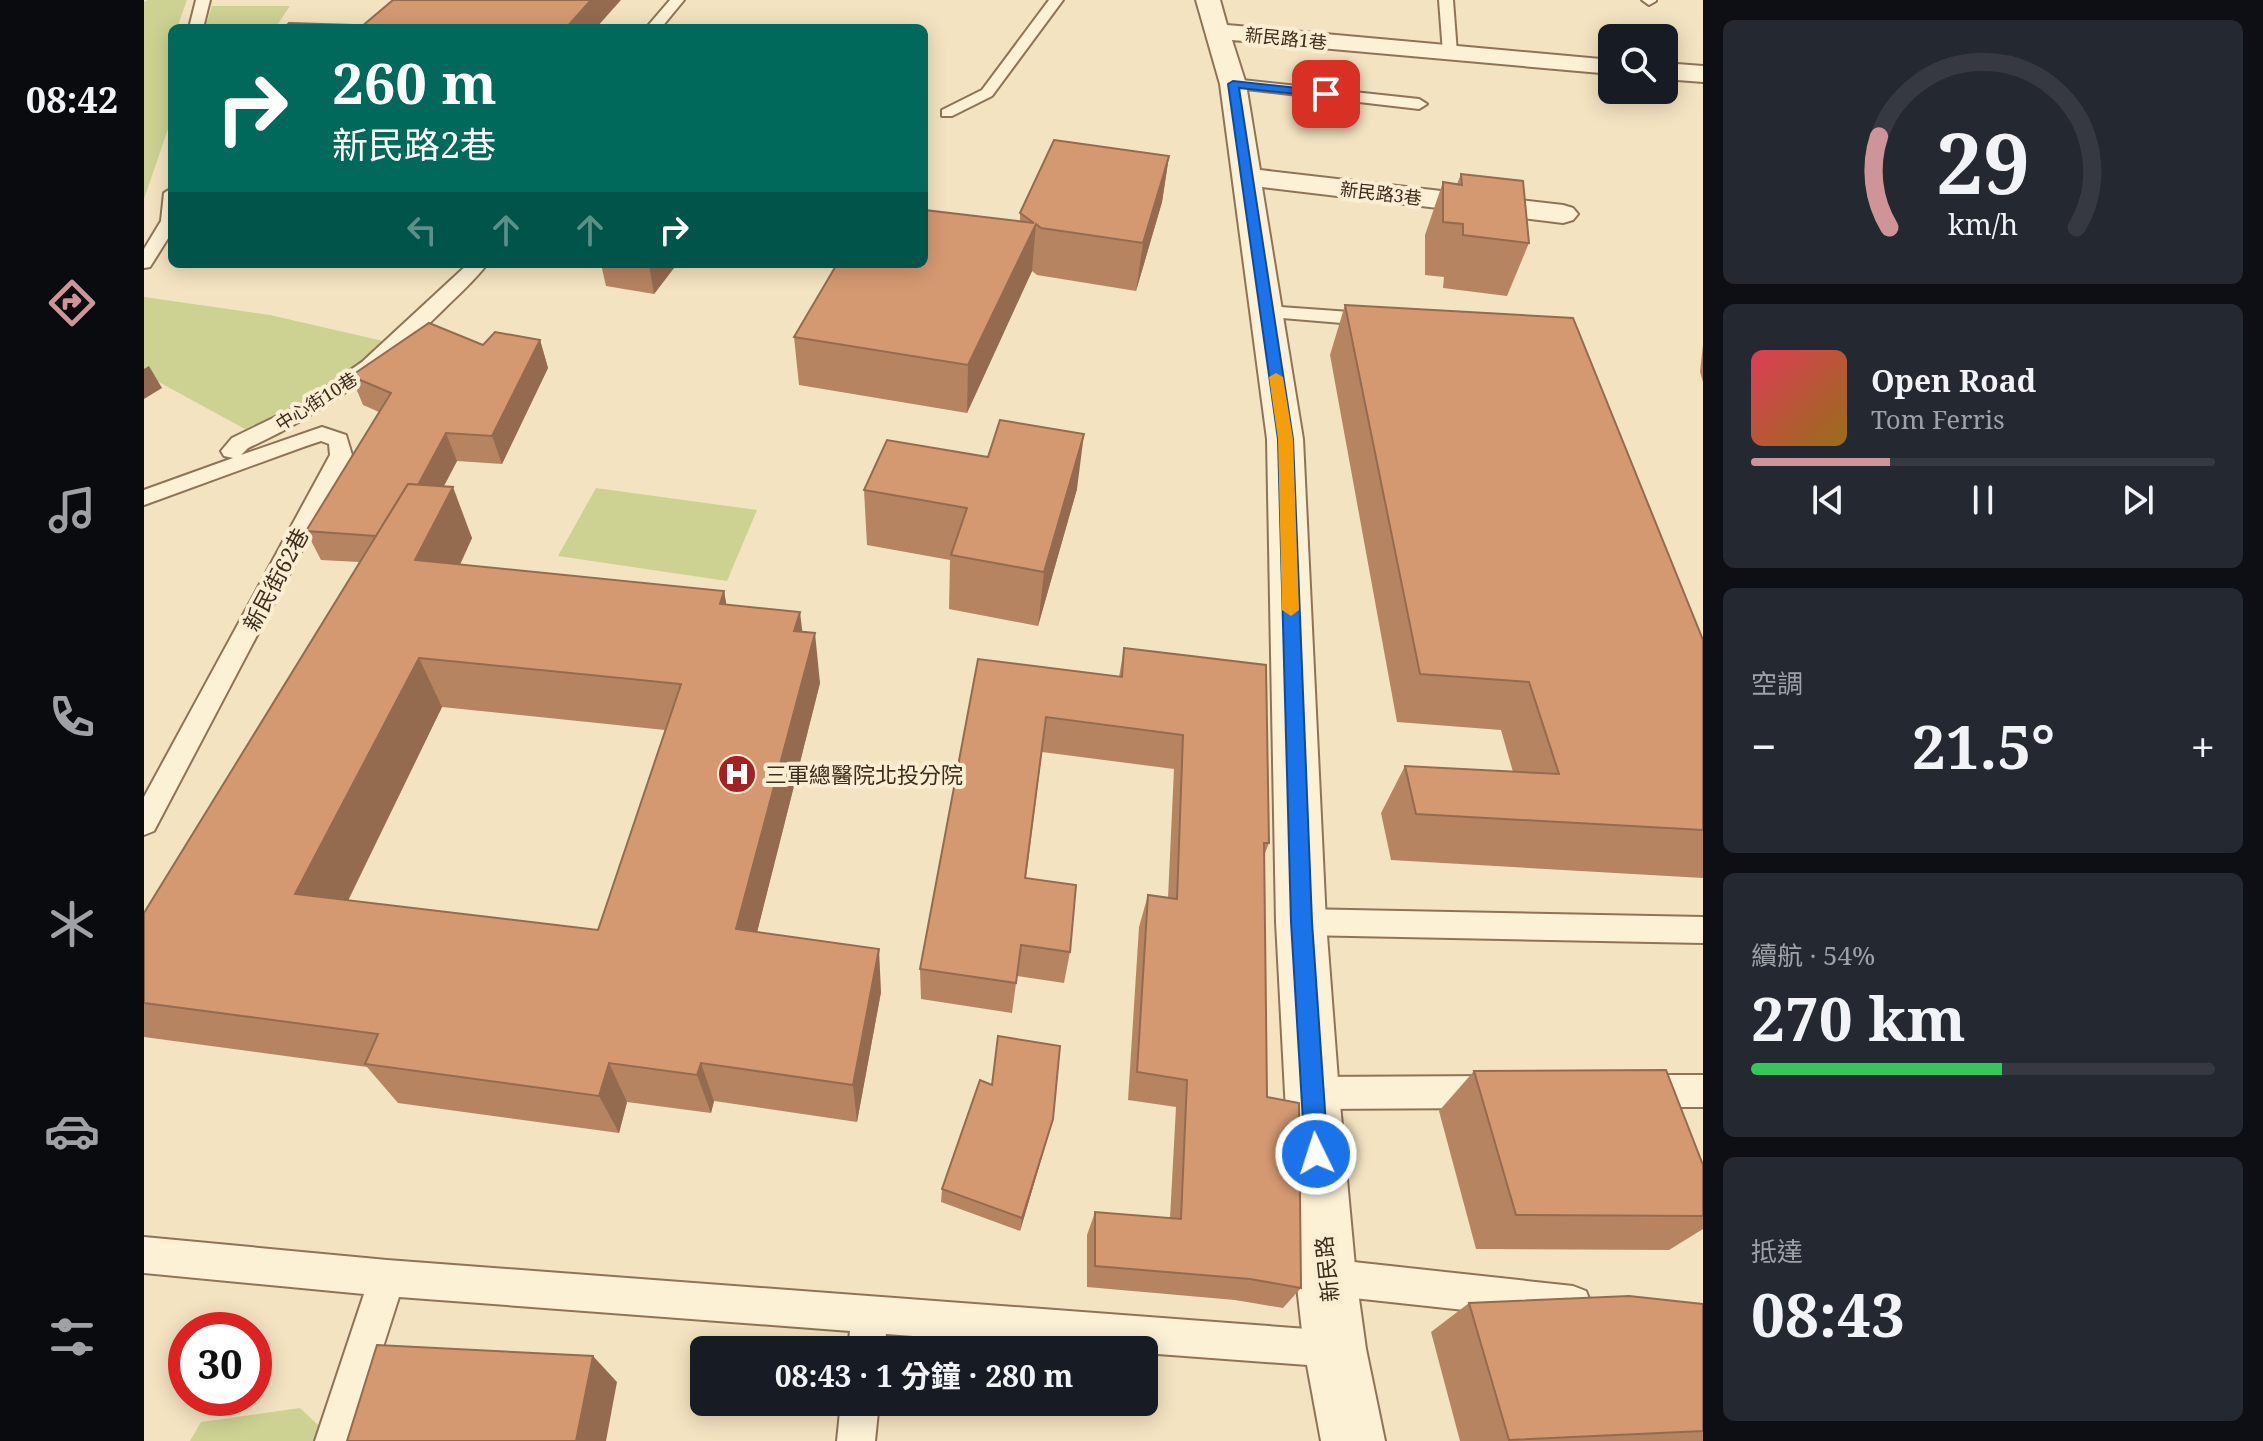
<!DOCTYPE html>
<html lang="zh-TW">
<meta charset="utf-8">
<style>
:root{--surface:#171b24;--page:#242831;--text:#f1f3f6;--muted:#9ea1a6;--line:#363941;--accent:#cf9497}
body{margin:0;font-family:"Noto Serif","Noto Sans TC",serif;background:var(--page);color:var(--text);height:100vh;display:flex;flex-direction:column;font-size:30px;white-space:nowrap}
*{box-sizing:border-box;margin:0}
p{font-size:26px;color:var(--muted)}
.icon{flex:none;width:44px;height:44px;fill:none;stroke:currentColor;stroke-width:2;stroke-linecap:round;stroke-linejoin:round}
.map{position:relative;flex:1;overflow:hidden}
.panel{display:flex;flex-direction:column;gap:20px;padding:20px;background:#0d0f14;width:560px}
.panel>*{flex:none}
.top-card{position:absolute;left:24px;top:24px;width:760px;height:244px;border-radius:12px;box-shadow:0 4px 20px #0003;background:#00695c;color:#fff;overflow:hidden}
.fabs{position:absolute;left:1454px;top:24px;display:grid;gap:16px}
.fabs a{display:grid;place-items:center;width:80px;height:80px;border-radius:12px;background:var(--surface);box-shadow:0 4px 20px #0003;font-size:40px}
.speed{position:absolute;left:24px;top:1312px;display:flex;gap:16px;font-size:40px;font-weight:700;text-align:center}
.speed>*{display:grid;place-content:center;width:104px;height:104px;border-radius:50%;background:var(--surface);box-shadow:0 4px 20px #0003;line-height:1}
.speed .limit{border:12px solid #d22;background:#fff;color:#111}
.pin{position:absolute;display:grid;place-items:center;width:68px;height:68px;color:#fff;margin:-34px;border-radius:16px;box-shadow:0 4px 12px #0006}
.me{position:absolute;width:88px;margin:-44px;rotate:356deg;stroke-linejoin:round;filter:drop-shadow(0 0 6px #0008)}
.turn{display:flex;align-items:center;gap:28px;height:168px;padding:0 32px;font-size:36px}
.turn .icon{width:104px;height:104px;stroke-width:2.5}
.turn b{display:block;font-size:56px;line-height:68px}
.lanes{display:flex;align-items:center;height:76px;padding:0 32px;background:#0003;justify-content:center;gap:40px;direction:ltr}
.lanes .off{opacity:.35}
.big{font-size:60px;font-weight:700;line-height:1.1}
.panel .tile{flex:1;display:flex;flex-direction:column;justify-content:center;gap:12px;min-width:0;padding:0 28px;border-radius:12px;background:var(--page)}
.panel .dial{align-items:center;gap:0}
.dial svg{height:208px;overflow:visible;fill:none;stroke:var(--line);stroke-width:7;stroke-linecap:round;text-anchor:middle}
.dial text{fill:var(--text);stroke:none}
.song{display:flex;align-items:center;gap:24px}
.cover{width:96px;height:96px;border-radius:12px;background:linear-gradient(135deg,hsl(350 70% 55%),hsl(40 70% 35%))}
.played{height:8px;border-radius:4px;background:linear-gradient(90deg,var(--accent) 30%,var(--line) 30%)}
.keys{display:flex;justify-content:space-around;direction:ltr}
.heat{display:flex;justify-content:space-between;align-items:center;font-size:44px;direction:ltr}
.charge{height:12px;border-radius:6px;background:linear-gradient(90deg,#34c759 54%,var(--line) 0)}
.trip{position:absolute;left:546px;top:1336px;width:468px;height:80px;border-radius:12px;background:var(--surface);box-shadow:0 4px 20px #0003;font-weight:700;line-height:80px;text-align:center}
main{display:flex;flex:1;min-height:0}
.menu{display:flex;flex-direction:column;width:144px;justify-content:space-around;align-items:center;background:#090b0e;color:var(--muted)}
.menu .icon{width:56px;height:56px}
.menu .selected{color:var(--accent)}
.menu b{font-size:36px;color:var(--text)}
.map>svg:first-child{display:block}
.green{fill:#cdd293}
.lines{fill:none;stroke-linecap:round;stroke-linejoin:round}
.lane-casing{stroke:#8f7356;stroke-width:4}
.street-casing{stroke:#8f7356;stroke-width:4}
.lane{fill:#fcf0d5;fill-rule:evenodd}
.street{fill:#fcf0d5;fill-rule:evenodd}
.wall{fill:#b78462;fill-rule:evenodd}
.shaded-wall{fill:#956b50}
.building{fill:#d59972;stroke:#956b50;stroke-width:2;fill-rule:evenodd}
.route{fill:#1a73e8;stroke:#114b97;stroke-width:2}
.slow{fill:#f59e0b}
.labels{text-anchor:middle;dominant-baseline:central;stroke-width:8;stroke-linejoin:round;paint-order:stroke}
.far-street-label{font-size:18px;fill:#3d2b1c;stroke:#f9edd2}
.street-label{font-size:22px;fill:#3d2b1c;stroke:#f9edd2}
.poi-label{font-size:22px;fill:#3d2b1c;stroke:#f9edd2;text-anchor:start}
</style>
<main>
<nav class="menu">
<b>08:42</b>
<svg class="icon selected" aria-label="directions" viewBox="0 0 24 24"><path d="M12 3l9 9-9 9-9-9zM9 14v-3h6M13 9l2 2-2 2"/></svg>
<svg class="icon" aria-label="music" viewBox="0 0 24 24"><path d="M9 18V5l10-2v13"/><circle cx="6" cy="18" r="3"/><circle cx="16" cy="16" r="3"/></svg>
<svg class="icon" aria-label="phone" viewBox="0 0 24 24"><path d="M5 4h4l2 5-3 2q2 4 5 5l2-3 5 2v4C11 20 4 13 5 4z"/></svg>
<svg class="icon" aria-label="climate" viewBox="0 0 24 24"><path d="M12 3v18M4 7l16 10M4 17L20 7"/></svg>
<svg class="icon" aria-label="car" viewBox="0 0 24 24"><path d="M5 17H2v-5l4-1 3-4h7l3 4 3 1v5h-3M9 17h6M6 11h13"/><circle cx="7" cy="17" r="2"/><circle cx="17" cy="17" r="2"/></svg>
<svg class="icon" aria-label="filters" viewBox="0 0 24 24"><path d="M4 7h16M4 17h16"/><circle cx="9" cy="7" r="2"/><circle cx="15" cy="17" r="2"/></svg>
</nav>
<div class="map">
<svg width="1559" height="1441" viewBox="0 0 1559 1441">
<rect width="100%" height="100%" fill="#f3e3c1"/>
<g class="green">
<path d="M4 0H43L33 28H28L25 126 0 199V2Z"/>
<path d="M68 6H146L131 28H61Z"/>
<path d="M0 297 126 315 252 344 114 436 0 374Z"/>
<path d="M452 488 613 510 583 581 414 556Z"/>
<path d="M156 1408 191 1441H46L57 1422Z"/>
</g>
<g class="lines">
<g class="lane-casing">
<g id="lane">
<path d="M52 0H66L59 28H45Z"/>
<path d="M526 0H540L517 28H502Z"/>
<path d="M905 0H919L848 96 808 116H798V110L838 90Z"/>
<path d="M1295 0H1309L1313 53 1306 57 1299 53Z"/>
<path d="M1498 0H1512V1L1505 5Z"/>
<path d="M1089 79 1275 99 1283 104 1275 109 1084 87V81Z"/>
<path d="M28 188V232L6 267 0 268V249L17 221 20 193Z"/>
<path d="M324 264H343C331 280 315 294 300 309 242 367 179 414 104 448L97 455 178 427 202 435 208 455 10 831 0 835V797L186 455 185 444 177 441 162 446 0 505V490L89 458 80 456 77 451 88 438 156 405 218 362Z"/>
<path d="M1122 306 1234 314 1244 320 1234 326 1115 316 1113 312 1115 308Z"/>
<path d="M1157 909 1559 917V943L1157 935 1147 931 1142 922 1147 913Z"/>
<path d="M1495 1075H1559V1107H1495L1484 1102 1479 1091 1484 1080Z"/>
<path d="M1348 1076 1359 1081 1364 1092 1359 1103 1348 1108 1168 1109 1157 1104 1152 1093 1157 1082 1168 1077Z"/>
<path d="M0 1237 243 1260 1191 1331 1204 1336 1209 1349 1204 1362 1191 1367 1000 1353V1350H961L742 1334 740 1350H704L706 1331 255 1297 209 1441H171L220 1294 0 1273Z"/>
<path d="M1182 1259 1429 1286 1442 1291 1447 1304 1442 1317 1429 1322 1182 1295 1169 1290 1164 1277 1169 1264Z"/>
<path d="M697 1402H735L731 1441H693Z"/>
</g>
</g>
<g class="street-casing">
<g id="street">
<path d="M1052 0H1076L1083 25 1468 60V74L1088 40 1102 84 1116 170 1419 205 1429 208 1434 214 1429 220 1419 223 1118 187 1159 439 1182 922 1195 1093 1212 1277 1222 1349 1241 1441H1177L1160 1349 1152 1277 1141 1093 1132 922 1123 439 1076 84Z"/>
<path d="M1520 63 1559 66V82L1520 79Z"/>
</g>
</g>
<use href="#lane" class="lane"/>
<use href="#street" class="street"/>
</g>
<g class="wall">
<path d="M1025 156 1018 202 992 291 893 275 888 271 823 413 655 385 650 337 876 221V213Z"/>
<path d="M1317 174 1385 243 1363 296 1299 288 1300 277 1281 275V235L1299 182 1313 184Z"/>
<path d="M457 264H533L510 294 462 286Z"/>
<path d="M1201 305 1559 640V878L1247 860 1237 813 1261 766 1369 772 1357 730 1253 722 1186 355Z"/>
<path d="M396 340 404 368 358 464 313 461 300 486 328 538 316 565 580 591 582 605 658 632 676 683 613 932 737 992 713 1122 570 1101 567 1113 483 1102 475 1133 254 1103 223 1067 0 1037V1003L215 562 177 560 162 531 235 412 219 405 207 376 339 345ZM298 707 521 730 454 930 204 901Z"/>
<path d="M1559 345V382L1556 372Z"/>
<path d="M933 489 894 626 805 609 806 560 723 545 720 490Z"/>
<path d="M980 648 1125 843 1120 856 1123 1097 1157 1288 1139 1308 1091 1300 943 1287V1235L951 1212 1026 1218 1032 1107 984 1100 995 927 1004 895 1024 898 1030 769 898 752 882 878 926 952 920 983 873 976 868 1013 777 999 776 969 834 659 975 677Z"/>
<path d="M1330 1071 1559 1165V1229L1525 1250 1332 1249 1295 1111Z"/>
<path d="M909 1119 905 1133 876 1231 797 1202 798 1189Z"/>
<path d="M1325 1303 1559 1304V1441H1316L1287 1332Z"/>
</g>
<g class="shaded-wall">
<path d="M447 0H477L452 28H422Z"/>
<path d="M1025 156 1018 202 992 291 999 243Z"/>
<path d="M892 224 888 271 823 413 824 365Z"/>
<path d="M505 264H533L510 294 505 265Z"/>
<path d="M396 340 404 368 358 464 348 436Z"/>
<path d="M5 366 18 388 0 399V369Z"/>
<path d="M302 433 313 461 258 565 245 537Z"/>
<path d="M940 434 933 489 894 626 900 572Z"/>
<path d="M309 487 328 538 294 611 271 560Z"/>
<path d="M580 591 589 641 576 604Z"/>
<path d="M656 612 662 662 650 631Z"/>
<path d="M671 633 676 683 603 972 592 929Z"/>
<path d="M275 658 298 707 185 939 151 894Z"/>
<path d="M735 949 737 992 713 1122 709 1085Z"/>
<path d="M465 1063 483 1102 475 1133 455 1096Z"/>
<path d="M557 1063 570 1101 567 1113 553 1075Z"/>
<path d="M909 1119 905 1133 876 1231 878 1218Z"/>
<path d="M449 1356 473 1382 462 1441H432Z"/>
</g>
<g class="building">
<path d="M249 0H447L422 28 217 27Z"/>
<path d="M145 23 208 25 205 28H140Z"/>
<path d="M653 25 674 28H650Z"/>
<path d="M910 140 1025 156 999 243 897 228 892 224 824 365 650 337 693 264H780V210L890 223 876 213Z"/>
<path d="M1317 174 1379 181 1385 243 1319 235V224L1299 222V182L1318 185Z"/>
<path d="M1201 305 1429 318 1559 640V830L1272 814 1261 766 1415 774 1385 682 1276 674Z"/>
<path d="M285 323 339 345 351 332 396 340 348 436 302 433 274 485 264 484 232 536 162 531 247 393 207 376Z"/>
<path d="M856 420 940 434 900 572 807 555 823 508 720 490 743 440 844 457Z"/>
<path d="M264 484 309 487 271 560 580 591 576 604 656 612 650 631 671 633 592 929 735 949 709 1085 557 1063 553 1075 465 1063 455 1096 221 1064 234 1034 0 1003V913ZM275 658 537 684 454 930 151 894Z"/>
<path d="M980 648 1122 665 1125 843H1120L1123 1097 1155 1103 1157 1288 1106 1279 951 1266V1212L1037 1219 1043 1080 993 1072 1004 895 1033 899 1039 735 902 717 881 878 932 885 926 952 877 945 872 983 776 969 834 659 978 677Z"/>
<path d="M854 1036 916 1046 909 1119 878 1218 798 1189 836 1080 848 1085Z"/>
<path d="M1522 1070 1559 1165V1216L1372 1215 1330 1071Z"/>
<path d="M1485 1296 1559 1304V1431L1365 1440 1325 1303Z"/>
<path d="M233 1345 449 1356 432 1441H203Z"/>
</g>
<path class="route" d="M1089 81 1182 91 1187 94 1182 97 1095 88 1149 439 1168 922 1184 1154 1181 1162 1172 1166 1164 1162 1161 1154 1147 922 1134 439 1084 84Z"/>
<path class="slow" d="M1132 373 1139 377 1149 439 1155 610 1147 616 1138 610 1134 439 1125 377Z"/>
<defs>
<g id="hospital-disc" transform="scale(2)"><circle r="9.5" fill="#a51f23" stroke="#f9edd2"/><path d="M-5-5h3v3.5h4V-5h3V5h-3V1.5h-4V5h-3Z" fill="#fff"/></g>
</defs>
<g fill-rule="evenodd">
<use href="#hospital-disc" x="593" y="774"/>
</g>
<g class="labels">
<g class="far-street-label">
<text transform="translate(1142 38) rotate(6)">新民路1巷</text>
<text transform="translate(1237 193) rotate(7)">新民路3巷</text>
<text transform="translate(172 401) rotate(-32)">中心街10巷</text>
</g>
<g class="street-label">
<text transform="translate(131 579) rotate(-62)">新民街62巷</text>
<text transform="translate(1182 1269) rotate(-96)">新民路</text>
</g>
<g class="poi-label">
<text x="621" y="774">三軍總醫院北投分院</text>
</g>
</g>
</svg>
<div class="fabs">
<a><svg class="icon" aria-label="search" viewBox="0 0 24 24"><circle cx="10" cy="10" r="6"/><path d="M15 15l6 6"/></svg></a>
</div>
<div class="speed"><div class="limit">30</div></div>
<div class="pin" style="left:1182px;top:94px;background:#d93025"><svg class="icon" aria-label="arrive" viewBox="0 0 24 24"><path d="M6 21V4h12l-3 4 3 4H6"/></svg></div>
<svg class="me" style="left:1172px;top:1154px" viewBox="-20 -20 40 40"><circle r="17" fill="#1a73e8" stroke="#fff" stroke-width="3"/><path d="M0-11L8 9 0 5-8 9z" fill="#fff"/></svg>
<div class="trip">08:43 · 1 分鐘 · 280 m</div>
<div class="top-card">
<div class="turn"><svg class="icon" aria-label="right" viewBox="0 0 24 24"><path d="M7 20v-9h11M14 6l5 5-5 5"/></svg><div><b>260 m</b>新民路2巷</div></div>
<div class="lanes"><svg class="icon off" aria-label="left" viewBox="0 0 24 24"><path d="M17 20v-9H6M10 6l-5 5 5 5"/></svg><svg class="icon off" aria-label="ahead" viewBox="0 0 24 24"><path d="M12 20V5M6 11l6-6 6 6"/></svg><svg class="icon off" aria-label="ahead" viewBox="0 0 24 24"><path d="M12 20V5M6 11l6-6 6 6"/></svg><svg class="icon" aria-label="right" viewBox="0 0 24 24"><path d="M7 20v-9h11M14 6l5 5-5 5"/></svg></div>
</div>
</div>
<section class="panel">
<div class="tile dial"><svg viewBox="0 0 100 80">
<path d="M14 69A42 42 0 1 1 86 69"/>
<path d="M14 69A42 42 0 0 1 10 34" stroke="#cf9497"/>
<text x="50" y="56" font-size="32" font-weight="700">29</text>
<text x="50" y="72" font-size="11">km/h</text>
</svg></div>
<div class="tile">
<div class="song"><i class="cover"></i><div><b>Open Road</b><p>Tom Ferris</p></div></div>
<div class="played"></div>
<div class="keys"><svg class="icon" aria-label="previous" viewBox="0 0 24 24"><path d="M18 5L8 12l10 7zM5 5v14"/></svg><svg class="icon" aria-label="pause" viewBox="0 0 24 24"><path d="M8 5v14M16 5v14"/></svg><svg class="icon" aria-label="next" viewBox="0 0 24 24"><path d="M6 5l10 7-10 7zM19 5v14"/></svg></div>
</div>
<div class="tile"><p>空調</p>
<div class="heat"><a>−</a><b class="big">21.5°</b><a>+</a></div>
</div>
<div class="tile"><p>續航 · 54%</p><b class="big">270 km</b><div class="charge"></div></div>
<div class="tile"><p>抵達</p><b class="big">08:43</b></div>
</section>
</main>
